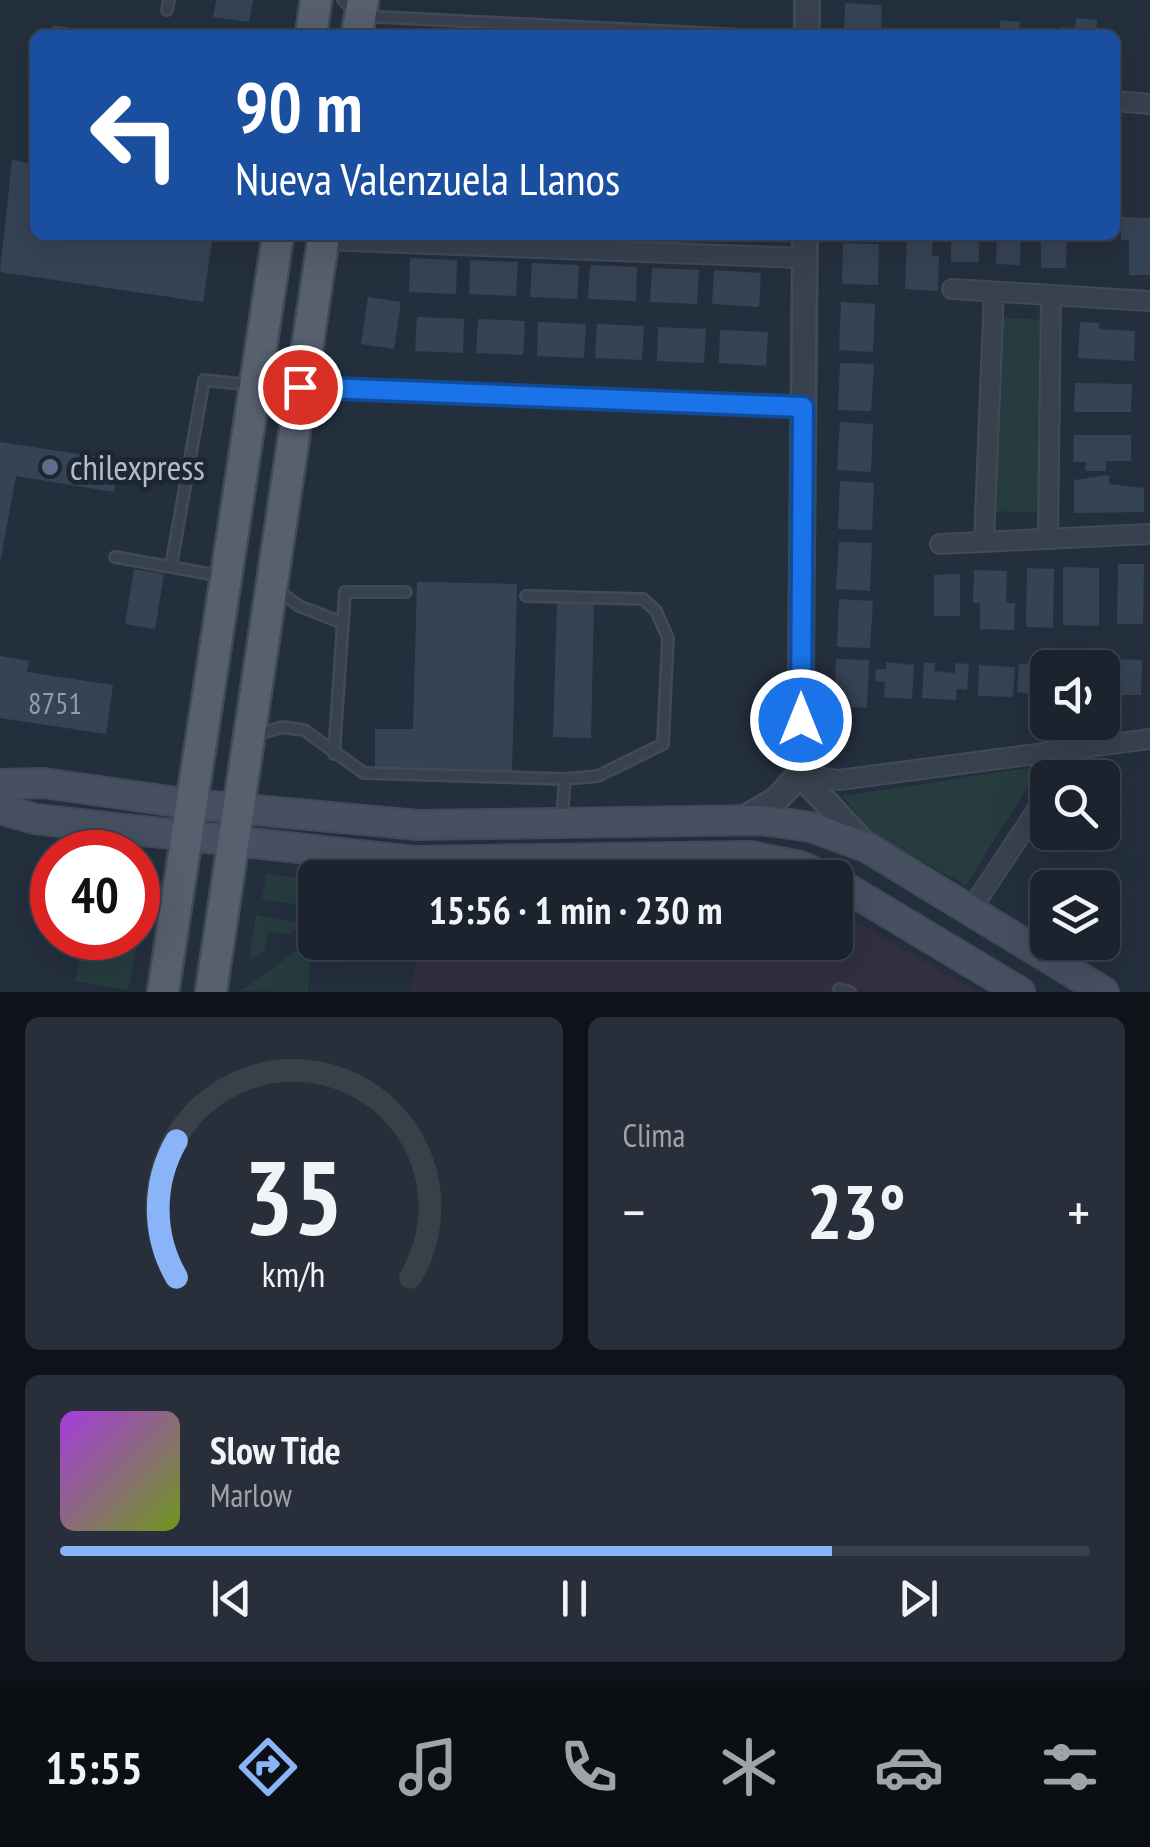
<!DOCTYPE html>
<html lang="es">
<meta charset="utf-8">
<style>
:root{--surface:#1b232e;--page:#282f3a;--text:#f1f3f6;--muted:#a0a4aa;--line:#39404a;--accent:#8ab4f8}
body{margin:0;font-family:"PT Sans Narrow",sans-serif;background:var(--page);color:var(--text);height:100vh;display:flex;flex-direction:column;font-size:38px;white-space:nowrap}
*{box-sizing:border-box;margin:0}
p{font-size:32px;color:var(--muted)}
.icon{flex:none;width:55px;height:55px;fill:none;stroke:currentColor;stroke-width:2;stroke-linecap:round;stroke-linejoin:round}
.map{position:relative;height:992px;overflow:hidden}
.sheet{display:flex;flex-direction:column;gap:25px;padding:25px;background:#0f1319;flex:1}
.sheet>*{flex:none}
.banner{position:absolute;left:30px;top:30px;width:1090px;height:210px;border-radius:15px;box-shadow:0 10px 40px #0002,0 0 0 2px var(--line);background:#1a4fa0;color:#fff;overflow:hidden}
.controls{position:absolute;left:1030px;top:650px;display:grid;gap:20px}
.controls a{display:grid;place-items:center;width:90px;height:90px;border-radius:15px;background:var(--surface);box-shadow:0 10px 40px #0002,0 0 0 2px var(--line);font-size:50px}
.speed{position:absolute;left:30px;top:830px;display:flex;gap:20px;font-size:50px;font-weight:700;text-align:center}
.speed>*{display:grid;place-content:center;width:130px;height:130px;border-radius:50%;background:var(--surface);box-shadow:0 10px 40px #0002,0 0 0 2px var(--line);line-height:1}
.speed .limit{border:15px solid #d22;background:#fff;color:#111}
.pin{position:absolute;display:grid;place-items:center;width:85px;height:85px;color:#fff;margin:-42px;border:5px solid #fff;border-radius:50%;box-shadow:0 2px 10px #0007}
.me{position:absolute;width:110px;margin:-55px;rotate:0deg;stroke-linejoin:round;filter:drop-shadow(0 0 8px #0008)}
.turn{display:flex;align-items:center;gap:35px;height:210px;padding:0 40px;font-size:45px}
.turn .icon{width:130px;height:130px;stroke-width:2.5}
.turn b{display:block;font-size:70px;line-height:85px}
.big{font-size:75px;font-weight:800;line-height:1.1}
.sheet .card{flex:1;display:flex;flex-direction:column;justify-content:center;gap:15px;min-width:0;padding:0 35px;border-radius:15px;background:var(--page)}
.sheet .dial{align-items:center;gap:0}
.dial svg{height:260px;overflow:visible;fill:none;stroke:var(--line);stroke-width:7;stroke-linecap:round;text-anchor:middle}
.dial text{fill:var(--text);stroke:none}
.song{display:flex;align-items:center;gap:30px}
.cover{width:120px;height:120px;border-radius:15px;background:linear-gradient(135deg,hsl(280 70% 55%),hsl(80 70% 35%))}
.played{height:10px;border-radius:5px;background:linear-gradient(90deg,var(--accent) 75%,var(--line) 75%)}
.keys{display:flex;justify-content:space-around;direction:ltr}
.heat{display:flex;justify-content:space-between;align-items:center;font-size:55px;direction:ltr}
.sheet .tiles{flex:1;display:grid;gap:25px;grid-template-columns:1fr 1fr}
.card:last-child{grid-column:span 2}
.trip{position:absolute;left:298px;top:860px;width:555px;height:100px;border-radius:15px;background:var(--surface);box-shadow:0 10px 40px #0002,0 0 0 2px var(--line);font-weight:800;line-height:100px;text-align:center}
.menu{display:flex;height:160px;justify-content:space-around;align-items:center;background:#0b0e12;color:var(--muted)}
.menu .icon{width:70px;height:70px}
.menu .on{color:var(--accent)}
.menu b{font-size:45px;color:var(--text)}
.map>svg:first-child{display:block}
.medical{fill:#32303f}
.green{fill:#263c3f}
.building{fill:#364354}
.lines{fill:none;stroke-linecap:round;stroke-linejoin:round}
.service-casing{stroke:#414a57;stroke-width:14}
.minor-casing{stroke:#414a57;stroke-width:22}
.tertiary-casing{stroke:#414a57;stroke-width:28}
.secondary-casing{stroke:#414a57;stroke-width:32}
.primary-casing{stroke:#414a57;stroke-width:35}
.service{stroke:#38414e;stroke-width:9}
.minor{stroke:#38414e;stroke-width:18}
.tertiary{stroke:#38414e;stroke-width:22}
.secondary{stroke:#465061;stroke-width:28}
.primary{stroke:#56606e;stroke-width:30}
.route-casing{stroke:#114b97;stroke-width:25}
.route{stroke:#1a73e8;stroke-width:18}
.service-dot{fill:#5c6f8a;stroke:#1d2633;stroke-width:4}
.labels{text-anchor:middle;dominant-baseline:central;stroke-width:10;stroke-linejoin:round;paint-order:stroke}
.number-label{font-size:30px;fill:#929caa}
.poi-label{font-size:35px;fill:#b4bcc9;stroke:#1d2633;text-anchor:start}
</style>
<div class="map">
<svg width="1150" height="992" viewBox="0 0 1150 992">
<rect width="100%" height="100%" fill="#242f3e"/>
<path class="medical" d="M835 908 976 992H411L418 943 835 942Z"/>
<g class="green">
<path d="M1003 318 1049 320 1041 513 995 511Z"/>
<path d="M1041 766 966 885 871 834 843 796Z"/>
<path d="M266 874 315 880V907L262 900Z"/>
<path d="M138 914 143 915 128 990 75 981 83 938H138Z"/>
<path d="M256 915 304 923 289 934 268 932 265 950 249 960Z"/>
<path d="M311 940 308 992 241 991Z"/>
</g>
<g class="building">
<path d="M216 0H253L249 22 213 17Z"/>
<path d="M845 3 882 5 881 35H844Z"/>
<path d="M1076 18 1097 20 1096 35H1061V27L1075 28Z"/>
<path d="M1000 20 1020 22 1018 35H999Z"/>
<path d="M53 25 104 33V35H51Z"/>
<path d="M12 160 35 164V235H213L203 302 0 272Z"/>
<path d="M1121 217 1150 218V275H1129V240H1121Z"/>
<path d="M907 235H933L932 256H939L938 291 905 289Z"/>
<rect x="951" y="235" width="28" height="27"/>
<path d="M997 235H1021L1020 265 996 264Z"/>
<path d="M1041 235H1067L1066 268H1041Z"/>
<path d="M843 243 879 244 878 285 842 284Z"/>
<path d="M410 258 457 260 456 294 409 292Z"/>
<path d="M470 260 518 262 516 296 469 294Z"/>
<path d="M532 263 579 265 577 299 530 297Z"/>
<path d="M590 265 637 267 636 301 588 299Z"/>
<path d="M652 268 699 270 697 304 650 302Z"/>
<path d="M714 270 761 273 759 307 712 304Z"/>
<path d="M368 297 401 302 394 349 361 344Z"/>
<path d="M841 302 875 304 873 352 839 350Z"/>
<path d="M417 317 464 319 463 353 415 351Z"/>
<path d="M478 319 525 321 523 355 476 353Z"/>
<path d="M538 322 586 324 584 358 537 356Z"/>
<path d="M1080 322 1099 323V329L1135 331 1134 361 1078 358Z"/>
<path d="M597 324 644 326 642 360 595 358Z"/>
<path d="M658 327 706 329 704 363 657 361Z"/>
<path d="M720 330 768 332 766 366 719 363Z"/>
<path d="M840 363 874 364 871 411 838 410Z"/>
<path d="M1075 383 1132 384 1131 412H1074Z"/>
<path d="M840 422 873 424 871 472 837 470Z"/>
<path d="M1074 435H1131V461H1106V471H1085L1086 462H1073Z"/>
<path d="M0 442 119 460 114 492 16 476 0 563Z"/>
<path d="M1109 475V484L1144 488V512L1074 513V480Z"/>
<path d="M840 481 874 483 872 530 838 529Z"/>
<path d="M839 542 872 543 870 591 836 589Z"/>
<path d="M1118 564H1144L1143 624H1117Z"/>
<path d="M1063 567 1099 568V626L1063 625Z"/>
<path d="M1027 568 1054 569 1053 628 1026 627Z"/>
<path d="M134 569 164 574 155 629 125 624Z"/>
<path d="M974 570 1007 571 1006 603H1015L1014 630 980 629V603H973Z"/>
<path d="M960 574V616H934V575Z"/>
<path d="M417 582 517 584 512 771 375 767V729H413Z"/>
<path d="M839 599 873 601 870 648 837 647Z"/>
<path d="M557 601 594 602 591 738 553 737Z"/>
<path d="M0 656 29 661 27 672 113 685 106 734 0 718Z"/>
<path d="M836 659 869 660 867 708 834 706Z"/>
<path d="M1113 659 1142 660 1141 695H1112L1107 688 1108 670H1113Z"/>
<path d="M1069 661H1097L1096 668H1069Z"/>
<path d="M886 662 914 665 912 699 884 697 885 682 875 681 876 669H886Z"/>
<path d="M924 663H935L934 671 955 673V663L969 664 967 690 957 689 956 700 922 698Z"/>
<path d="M1019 664 1048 666V697L1017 692Z"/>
<path d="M979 665 1015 667 1013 697 978 696Z"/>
</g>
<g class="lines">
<g class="service-casing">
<g id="service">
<path d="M343 0 360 16 743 35"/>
<path d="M167 10 169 0"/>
<path d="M115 557 221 576"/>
<path d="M171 566 204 380 251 385"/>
<path d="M279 591 299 606 343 623"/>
<path d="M256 735 282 727 304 730 364 773 565 779 598 776 663 744 668 638 656 611 643 599 526 596"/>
<path d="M334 754 345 592H406"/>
<path d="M562 817 565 779"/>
<path d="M839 989 850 992"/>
</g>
</g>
<g class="minor-casing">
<g id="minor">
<path d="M1115 101 1150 104"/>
<path d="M323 240 804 258"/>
<path d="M952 289 1150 301"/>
<path d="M251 412 274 396 300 387 803 407"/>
<path d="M1048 539 1051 295"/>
<path d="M984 542 994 292"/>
<path d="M940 544 1150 534"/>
<path d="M800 774 839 780 1150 739"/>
<path d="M1058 778 1076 751"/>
<path d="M972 908 1048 793"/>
</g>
</g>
<g class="tertiary-casing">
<g id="tertiary">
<path d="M807 35V0"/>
<path d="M800 774 868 848"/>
<path d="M743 819 776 800 800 774 805 235"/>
</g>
</g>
<g class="secondary-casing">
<g id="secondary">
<path d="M0 784 44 783 191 804 417 825 762 820 811 827 868 848 1104 992"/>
<path d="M0 809 35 819 414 861 750 856 800 866 828 878"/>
<path d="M835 881 1020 992"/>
</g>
</g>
<g class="primary-casing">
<g id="primary">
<path d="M311 35 316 0"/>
<path d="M357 35 363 0"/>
<path d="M163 992 278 235"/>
<path d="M211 992 324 235"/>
</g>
</g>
<use href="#service" class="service"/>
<use href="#minor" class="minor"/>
<use href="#tertiary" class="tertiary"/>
<use href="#secondary" class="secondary"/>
<use href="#primary" class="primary"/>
</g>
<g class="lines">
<g class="route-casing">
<path id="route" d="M300 387 803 407 801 720"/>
</g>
<use href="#route" class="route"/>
</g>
<circle class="service-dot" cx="50" cy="467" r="10"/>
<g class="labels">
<g class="number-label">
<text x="55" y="702">8751</text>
</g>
<g class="poi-label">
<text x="70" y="467">chilexpress</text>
</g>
</g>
</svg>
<div class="controls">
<a><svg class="icon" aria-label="sound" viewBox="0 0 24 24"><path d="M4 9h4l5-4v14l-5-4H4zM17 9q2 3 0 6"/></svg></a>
<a><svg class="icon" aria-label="search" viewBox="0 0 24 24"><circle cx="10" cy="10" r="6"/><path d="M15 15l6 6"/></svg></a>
<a><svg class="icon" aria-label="layers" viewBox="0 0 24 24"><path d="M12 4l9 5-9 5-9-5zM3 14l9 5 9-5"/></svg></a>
</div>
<div class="speed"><div class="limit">40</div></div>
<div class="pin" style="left:300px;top:387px;background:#d93025"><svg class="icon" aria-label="arrive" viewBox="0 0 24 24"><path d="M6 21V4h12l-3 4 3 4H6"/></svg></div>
<svg class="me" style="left:801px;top:720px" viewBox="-20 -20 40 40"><circle r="17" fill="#1a73e8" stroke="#fff" stroke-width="3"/><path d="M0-11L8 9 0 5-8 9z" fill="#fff"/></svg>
<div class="trip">15:56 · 1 min · 230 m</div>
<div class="banner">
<div class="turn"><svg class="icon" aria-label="left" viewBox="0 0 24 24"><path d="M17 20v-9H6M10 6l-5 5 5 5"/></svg><div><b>90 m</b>Nueva Valenzuela Llanos</div></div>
</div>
</div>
<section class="sheet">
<div class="tiles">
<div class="card dial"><svg viewBox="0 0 100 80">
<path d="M14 69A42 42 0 1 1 86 69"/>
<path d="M14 69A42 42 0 0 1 14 27" stroke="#8ab4f8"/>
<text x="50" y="56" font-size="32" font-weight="700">35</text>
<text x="50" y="72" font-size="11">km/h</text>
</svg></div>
<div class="card"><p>Clima</p>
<div class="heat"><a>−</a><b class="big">23°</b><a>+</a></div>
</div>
<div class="card">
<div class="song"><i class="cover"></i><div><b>Slow Tide</b><p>Marlow</p></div></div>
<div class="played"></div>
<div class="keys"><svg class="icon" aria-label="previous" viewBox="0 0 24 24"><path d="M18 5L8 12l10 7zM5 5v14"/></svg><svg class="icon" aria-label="pause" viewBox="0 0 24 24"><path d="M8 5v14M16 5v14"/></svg><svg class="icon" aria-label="next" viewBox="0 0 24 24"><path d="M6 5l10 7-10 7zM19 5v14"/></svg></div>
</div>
</div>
</section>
<nav class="menu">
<b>15:55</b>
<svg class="icon on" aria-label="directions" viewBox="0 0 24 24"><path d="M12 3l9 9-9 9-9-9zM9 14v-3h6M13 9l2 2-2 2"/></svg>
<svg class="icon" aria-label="music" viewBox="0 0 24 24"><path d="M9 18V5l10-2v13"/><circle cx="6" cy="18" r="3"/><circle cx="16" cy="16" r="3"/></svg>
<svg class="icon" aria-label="phone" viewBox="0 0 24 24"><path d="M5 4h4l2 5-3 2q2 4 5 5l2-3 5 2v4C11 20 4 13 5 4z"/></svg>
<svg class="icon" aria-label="climate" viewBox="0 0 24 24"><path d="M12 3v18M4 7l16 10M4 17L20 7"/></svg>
<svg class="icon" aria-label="car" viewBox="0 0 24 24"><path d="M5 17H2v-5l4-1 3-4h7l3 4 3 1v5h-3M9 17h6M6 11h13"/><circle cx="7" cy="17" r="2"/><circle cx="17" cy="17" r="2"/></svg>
<svg class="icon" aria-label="filters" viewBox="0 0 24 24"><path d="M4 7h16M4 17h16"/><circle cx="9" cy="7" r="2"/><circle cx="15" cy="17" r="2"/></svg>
</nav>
